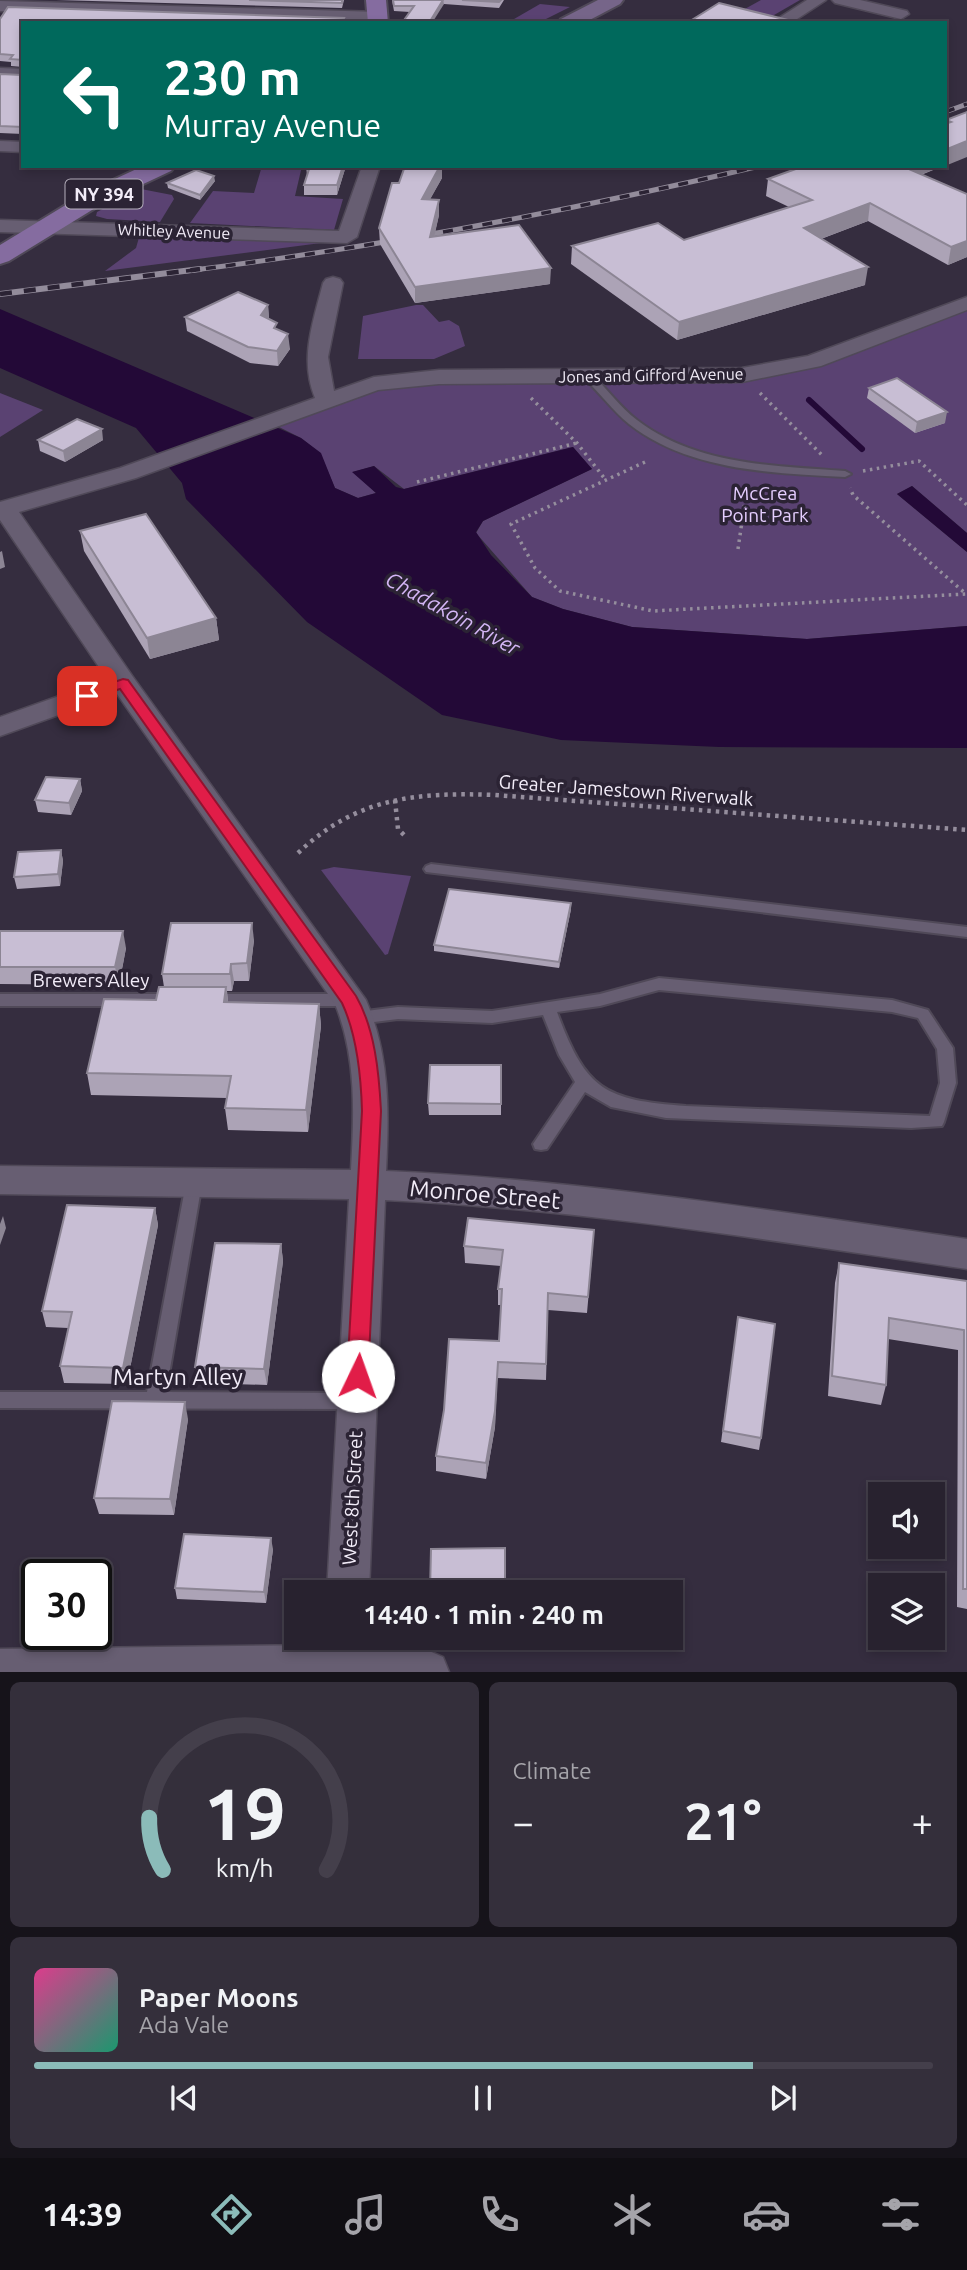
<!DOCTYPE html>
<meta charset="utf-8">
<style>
:root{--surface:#28222f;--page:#342f3b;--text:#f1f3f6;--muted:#a5a4aa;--line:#443f4b;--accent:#8bbbb9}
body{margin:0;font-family:Ubuntu,sans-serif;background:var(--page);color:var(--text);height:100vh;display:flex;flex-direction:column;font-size:26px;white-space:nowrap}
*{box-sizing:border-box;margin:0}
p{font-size:23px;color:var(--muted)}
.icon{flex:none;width:38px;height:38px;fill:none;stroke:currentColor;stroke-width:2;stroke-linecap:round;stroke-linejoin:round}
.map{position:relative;height:1672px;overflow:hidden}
.details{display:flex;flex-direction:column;gap:10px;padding:10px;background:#16131a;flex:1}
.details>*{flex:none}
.hud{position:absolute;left:21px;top:21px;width:926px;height:147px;border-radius:0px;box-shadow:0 4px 10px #0003,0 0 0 2px var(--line);background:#00695c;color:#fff;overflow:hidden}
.tools{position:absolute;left:868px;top:1482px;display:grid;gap:14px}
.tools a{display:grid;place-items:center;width:77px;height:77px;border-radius:0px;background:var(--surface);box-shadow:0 4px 10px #0003,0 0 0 2px var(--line);font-size:35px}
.speed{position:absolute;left:21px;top:1559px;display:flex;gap:14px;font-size:35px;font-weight:700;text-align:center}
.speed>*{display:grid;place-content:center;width:91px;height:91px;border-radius:50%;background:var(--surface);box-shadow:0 4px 10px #0003,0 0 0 2px var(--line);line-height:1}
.speed .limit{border:4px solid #111;border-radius:10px;background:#fff;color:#111}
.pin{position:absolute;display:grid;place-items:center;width:60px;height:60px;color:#fff;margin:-30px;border-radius:14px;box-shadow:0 4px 10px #0006}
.me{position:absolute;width:77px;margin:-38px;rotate:3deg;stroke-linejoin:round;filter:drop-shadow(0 0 5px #0008)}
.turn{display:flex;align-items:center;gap:24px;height:147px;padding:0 28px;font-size:32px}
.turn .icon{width:91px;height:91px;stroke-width:2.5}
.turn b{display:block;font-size:49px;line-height:60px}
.big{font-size:52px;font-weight:700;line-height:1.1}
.details .widget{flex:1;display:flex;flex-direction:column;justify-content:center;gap:10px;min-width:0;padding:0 24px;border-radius:10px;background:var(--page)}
.details .dial{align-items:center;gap:0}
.dial svg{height:182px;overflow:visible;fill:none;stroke:var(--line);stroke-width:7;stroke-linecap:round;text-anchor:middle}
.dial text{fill:var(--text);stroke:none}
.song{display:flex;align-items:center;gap:21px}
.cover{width:84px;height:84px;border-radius:10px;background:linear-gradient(135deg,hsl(330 70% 55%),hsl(160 70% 35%))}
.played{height:7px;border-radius:4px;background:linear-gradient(90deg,var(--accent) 80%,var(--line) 80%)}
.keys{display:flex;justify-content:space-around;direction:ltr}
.heat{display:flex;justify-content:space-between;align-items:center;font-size:38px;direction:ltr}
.details .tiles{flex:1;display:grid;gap:10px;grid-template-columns:1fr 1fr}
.widget:last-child{grid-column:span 2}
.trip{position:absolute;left:284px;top:1580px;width:399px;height:70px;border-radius:0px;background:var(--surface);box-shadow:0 4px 10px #0003,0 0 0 2px var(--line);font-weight:700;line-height:70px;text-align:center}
.tab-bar{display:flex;height:112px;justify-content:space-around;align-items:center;background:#100e13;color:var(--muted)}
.tab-bar .icon{width:49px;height:49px}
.tab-bar .selected{color:var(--accent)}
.tab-bar b{font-size:32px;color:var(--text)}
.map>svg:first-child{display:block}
.green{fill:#5a4272}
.water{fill:#230937}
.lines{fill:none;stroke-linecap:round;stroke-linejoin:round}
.stream{stroke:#230937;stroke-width:6}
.lane-casing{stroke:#504958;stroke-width:4}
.street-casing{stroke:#504958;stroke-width:3}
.secondary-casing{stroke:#504958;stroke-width:4}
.primary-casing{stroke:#504958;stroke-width:4}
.path-far1{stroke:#958e9d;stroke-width:3.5;stroke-dasharray:2.5 4.5;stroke-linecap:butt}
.path{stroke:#958e9d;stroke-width:4.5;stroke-dasharray:3.5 5;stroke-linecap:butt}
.lane{fill:#675e72;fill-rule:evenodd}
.street{fill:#675e72;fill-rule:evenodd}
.secondary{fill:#766589;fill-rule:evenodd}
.primary{fill:#856ca0;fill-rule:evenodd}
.rail-far1-casing{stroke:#938c9b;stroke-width:5}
.rail-casing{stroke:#938c9b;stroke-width:6}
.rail-far1{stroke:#2b2334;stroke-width:3.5;stroke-dasharray:10;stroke-linecap:butt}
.rail{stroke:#2b2334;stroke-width:4.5;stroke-dasharray:12;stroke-linecap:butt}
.wall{fill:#aca3b6}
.shaded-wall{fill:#8c8594}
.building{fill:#c8bed4;stroke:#8c8594;stroke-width:2}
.route{fill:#e11d48;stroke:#92132f;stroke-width:2}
.labels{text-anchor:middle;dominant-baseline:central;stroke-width:7;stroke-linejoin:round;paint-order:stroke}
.far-street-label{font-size:16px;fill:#f2ecf8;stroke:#2b2334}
.shield{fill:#2b2334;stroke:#b6b0bd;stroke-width:2}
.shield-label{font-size:18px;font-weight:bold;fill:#f2ecf8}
.park-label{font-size:19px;fill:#e5ceff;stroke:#2b2334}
.street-label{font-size:19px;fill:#f2ecf8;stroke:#2b2334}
.water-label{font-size:21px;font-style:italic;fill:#d4b6f6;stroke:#2b2334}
.near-street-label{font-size:23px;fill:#f2ecf8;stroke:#2b2334}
</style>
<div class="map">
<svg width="967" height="1672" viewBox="0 0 967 1672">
<rect width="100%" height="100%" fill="#352d3f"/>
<g class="green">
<path d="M761 0H800L762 22 734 15Z"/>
<path d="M540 4 570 7 538 23H507Z"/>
<path d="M262 166H302L295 196 343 199 334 230 190 223 213 191 254 193Z"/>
<path d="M141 189 172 195 174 199 160 222 107 219 96 216 97 212Z"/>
<path d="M140 234 319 238 321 243 105 271 136 248Z"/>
<path d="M967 299V533L912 486 897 494 967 552V626L807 639 632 627 563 609 532 597 476 533 483 521 592 469 573 447 404 489 374 466 353 472 376 493 358 498 335 488 320 453 301 438 267 421 374 384 780 369Z"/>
<path d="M416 305H423L439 322 449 320 459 326 465 346 434 359H358L363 316Z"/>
<path d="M0 393 43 410 0 437Z"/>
<path d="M334 867 411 876 388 954 385 955 321 870Z"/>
</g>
<g class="water">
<path d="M0 309 301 438 321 453 335 488 358 498 376 493 352 472 374 466 396 487 404 489 573 447 592 469 483 521 476 532 491 555 532 597 563 609 632 627 807 639 967 626V748L719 747 561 740 442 715 307 622 186 499 182 483 136 428 0 368Z"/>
<path d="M912 486 967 533V552L897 494Z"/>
</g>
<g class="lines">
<path class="stream" d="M809 400 862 449"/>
<g class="lane-casing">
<g id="lane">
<path d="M588 373 592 374C607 389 620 407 637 420 695 465 775 466 845 471L851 474 845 477C773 473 689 471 629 424 613 411 600 393 584 378L583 376Z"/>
<path d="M431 864 967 927V937L426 872 424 869 426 866Z"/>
<path d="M659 978 892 1000 928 1010 953 1048 956 1083 944 1122 942 1126 911 1128 666 1118 611 1107 585 1092 547 1149 541 1150 535 1149 533 1144 575 1082 559 1055 543 1015 492 1023 398 1019 358 1024 353 1022 350 1018 353 1014 358 1012 398 1007 492 1011 600 994ZM659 990 892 1012 918 1018 937 1049 940 1083 930 1116 686 1106C604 1100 586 1090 557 1012L600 1006Z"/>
<path d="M0 994H174L179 996 182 1000 179 1004 174 1006H0Z"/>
<path d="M211 994H349L354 996 357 1000 354 1004 349 1006H211L206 1004 203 1000 206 996Z"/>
<path d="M194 1176 200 1178 202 1183 166 1392 356 1393 363 1395 365 1401 363 1407 356 1409 0 1408V1392H147L186 1183 188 1178Z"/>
</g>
</g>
<g class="street-casing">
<g id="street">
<path d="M807 0H826L791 23H771Z"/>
<path d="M832 0H860L907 11 909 14 901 19 835 3Z"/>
<path d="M0 1 379 12 387 17 379 22 0 11Z"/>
<path d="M0 68 23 69V79L0 78Z"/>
<path d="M0 141 23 142V152L0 151Z"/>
<path d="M362 166H380L357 237 347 243 0 232V220L339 231Z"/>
<path d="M333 277 340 279 343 283 328 357 334 391 374 377 439 370 742 368 808 356 967 297V310L821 366 742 382 439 384 378 390 136 478 19 512 133 677 366 1000C390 1056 389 1112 386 1171 581 1180 775 1211 967 1239V1269C774 1241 580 1209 385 1200L369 1592H327L349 1199 0 1194V1166L351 1170C354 1114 357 1058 335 1004L117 694 0 736V717L107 679 0 520V502L120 468 315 398C299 359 313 322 323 283L326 279Z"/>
<path d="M323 1638H367V1647L427 1650 443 1657 449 1672H0V1649L323 1645Z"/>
</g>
</g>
<g class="secondary-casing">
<path id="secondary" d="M598 0H623L620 4 584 23H558L561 19Z"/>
</g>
<g class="primary-casing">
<g id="primary">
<path d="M366 0H386L388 23H368Z"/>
<path d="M143 166H175L171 171 105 202 9 261 0 264V245L87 192Z"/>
</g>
</g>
<g class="path-far1">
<path d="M760 393 823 456"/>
<path d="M531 398 577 443 605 479"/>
<path d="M645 462 511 524 535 568 560 591 653 611 966 594 853 495 850 488"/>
<path d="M863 471 919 461 967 505"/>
<path d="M417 482 577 443"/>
<path d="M738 549 748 480"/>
</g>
<g class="path">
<path d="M395 800 398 829 404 835"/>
<path d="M298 853C357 797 417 792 495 795L967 830"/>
</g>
<use href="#lane" class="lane"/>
<use href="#street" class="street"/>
<use href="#secondary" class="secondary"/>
<use href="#primary" class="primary"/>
<g class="rail-far1-casing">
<g id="rail-far1">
<path d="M945 112 967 104"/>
<path d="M186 271C379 247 570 211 760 166"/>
</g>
</g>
<g class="rail-casing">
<path id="rail" d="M0 294 200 269"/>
</g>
<use href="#rail-far1" class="rail-far1"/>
<use href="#rail" class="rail"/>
</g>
<g class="wall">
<path d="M56 0H344L342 8Z"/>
<path d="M392 0H504L499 8 444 4 410 12 394 11Z"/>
<path d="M344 18 345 23H23V67L11 66V62L0 61V19Z"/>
<path d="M0 74 22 75 23 74V134L0 133Z"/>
<path d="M306 166H346L337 195H304V185L307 175Z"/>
<path d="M804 166H943L921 175 967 194V257L948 265 868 221 821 239 865 285 677 340 571 264 572 246 684 240 789 207 766 196 768 179Z"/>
<path d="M442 178 430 199 439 215 434 236 550 284 415 303 380 244 379 228 399 183Z"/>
<path d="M215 181 200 200 168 188 167 183Z"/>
<path d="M268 305 269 319 290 349 278 366 250 363 187 331 185 317Z"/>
<path d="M869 388 945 423 915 433 867 398Z"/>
<path d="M38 440H103L65 462 40 451Z"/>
<path d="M80 531 216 618 219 640 150 659 84 551Z"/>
<path d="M80 779 82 791 71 815 38 812 35 800Z"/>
<path d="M61 850 63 861 60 886 17 889 14 877Z"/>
<path d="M571 909 559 968 434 951V945Z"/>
<path d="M0 931 126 948 119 985 0 984Z"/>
<path d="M254 940 249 981H234L232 991H227L228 1002 319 1004 321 1026 308 1132 228 1130 225 1108 227 1098 91 1095 87 1073 156 1000 164 987 162 974Z"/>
<path d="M501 1065V1115H429L428 1103Z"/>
<path d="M155 1208 158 1225 127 1384 64 1383 60 1366 68 1328 46 1327 42 1311Z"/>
<path d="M281 1244 283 1261 267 1385 198 1383 195 1367Z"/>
<path d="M464 1246H593L587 1313 548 1310 546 1380 497 1378 495 1427 486 1479 436 1471V1456L499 1341 501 1305H498V1289L501 1266 465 1263Z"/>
<path d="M839 1263 967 1281V1609L957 1607 958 1350 888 1339 886 1385 881 1405 828 1396 835 1283Z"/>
<path d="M738 1317 761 1438 759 1450 721 1442Z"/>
<path d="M188 1419 174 1515 99 1514 94 1498Z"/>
<path d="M273 1549 266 1603 177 1599 175 1588Z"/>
</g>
<g class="shaded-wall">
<path d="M443 0 444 4 432 23H429Z"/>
<path d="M967 141V157L945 166V150Z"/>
<path d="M343 166H346L337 195V185Z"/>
<path d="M440 166H442V178L422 214V199Z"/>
<path d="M901 166H943L899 183Z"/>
<path d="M214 176 215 181 200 200V195Z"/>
<path d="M439 200V215L431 252 430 237Z"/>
<path d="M870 203 868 221 802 246 804 228Z"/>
<path d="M967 241V257L948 265 951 247Z"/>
<path d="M868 267 865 285 677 340 679 322Z"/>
<path d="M551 268 550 284 415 303V287Z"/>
<path d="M268 305 269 320 261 315Z"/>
<path d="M288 334 290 349 278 366 277 351Z"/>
<path d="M947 412 945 423 915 433 917 422Z"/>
<path d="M102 429 103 440 65 462 63 451Z"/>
<path d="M2 551 5 567 0 569V552Z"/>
<path d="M216 618 219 640 150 659 147 638Z"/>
<path d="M80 779 82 791 71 815 69 803Z"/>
<path d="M61 850 63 861 60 886 58 874Z"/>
<path d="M571 903V909L559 968V962Z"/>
<path d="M252 923 254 940 249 981 247 963Z"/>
<path d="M123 931 126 948 119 985 115 967Z"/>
<path d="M231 964 234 981 232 991 230 974Z"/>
<path d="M226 987 229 1009 224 1002Z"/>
<path d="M319 1004 321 1026 308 1132 306 1110Z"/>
<path d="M155 1208 158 1225 127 1384 123 1368Z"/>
<path d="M3 1216 6 1228 0 1245V1224Z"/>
<path d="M281 1244 283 1261 267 1385 264 1369Z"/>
<path d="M498 1362 495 1427 486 1479V1463Z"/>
<path d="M185 1402 188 1419 174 1515 170 1499Z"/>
<path d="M271 1538 273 1549 266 1603 264 1592Z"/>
</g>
<g class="building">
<path d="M249 0H342V3Z"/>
<path d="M393 0H443L429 23H402L414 6H394Z"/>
<path d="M462 0H501L499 2Z"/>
<path d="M719 3 800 23H687Z"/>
<path d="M8 7 344 18 341 23H23V60L10 59 13 55 0 54V19Z"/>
<path d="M0 74 22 75 23 74V98L21 102H23V127L0 126Z"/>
<path d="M967 112V141L945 150V124L951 122 946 120Z"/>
<path d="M310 166H343L337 185H304Z"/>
<path d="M405 166H440L422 199 439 200 430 237 519 225 551 268 415 287 379 228 392 183H399Z"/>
<path d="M804 166H902L967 194V241L951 247 870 203 804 228 868 267 679 322 572 246 658 223 684 240 812 200 768 179Z"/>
<path d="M196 170 214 176 200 195 167 183Z"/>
<path d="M238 292 268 305 261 315 277 323 274 328 288 334 277 351 248 347 185 317Z"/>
<path d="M897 378 947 412 917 422 869 388Z"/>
<path d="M77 419 102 429 63 451 38 440Z"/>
<path d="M146 514 216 618 147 638 80 531Z"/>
<path d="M46 777 80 779 69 803 35 800Z"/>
<path d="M61 850 58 874 14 877 18 852Z"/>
<path d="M449 889 571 903 559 962 434 945Z"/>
<path d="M171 923H252L247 963 231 964 230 974H162Z"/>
<path d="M0 931H123L115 967H0Z"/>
<path d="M159 987H226L224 1002 319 1004 306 1110 225 1108 231 1076 87 1073 104 999 156 1000Z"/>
<path d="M430 1065H501V1104L428 1103Z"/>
<path d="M67 1205 155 1208 123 1368 60 1366 72 1312 42 1311Z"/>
<path d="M468 1218 594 1230 588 1297 548 1293 546 1364 498 1362 495 1411 486 1463 436 1456 444 1410 449 1339 499 1341 502 1289H498L503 1250 464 1246Z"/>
<path d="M215 1243 281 1244 264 1369 195 1367Z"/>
<path d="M839 1263 967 1281V1589H963L964 1330 889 1318 886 1385 832 1376Z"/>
<path d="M738 1317 775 1324 761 1438 723 1431Z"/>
<path d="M112 1401 185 1402 170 1499 94 1498Z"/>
<path d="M184 1534 271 1538 264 1592 175 1588Z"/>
<path d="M505 1548V1592H430L431 1549Z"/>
</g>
<path class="route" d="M123 679 128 680 356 996C375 1029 379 1073 381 1111L368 1376 365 1382 358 1385 350 1382 347 1376 362 1111C361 1075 357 1035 342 1003L120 689 87 700 80 696 82 693Z"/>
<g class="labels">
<g class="far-street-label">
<text transform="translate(174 231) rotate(2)">Whitley Avenue</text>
<text transform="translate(651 375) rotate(-1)">Jones and Gifford Avenue</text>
</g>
<rect class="shield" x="65.5" y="179.5" width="77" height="29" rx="5"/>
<g class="shield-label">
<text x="104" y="194">NY 394</text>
</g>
<g class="park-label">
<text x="765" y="493">McCrea<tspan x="765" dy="22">Point Park</tspan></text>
</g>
<g class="street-label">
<text transform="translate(626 790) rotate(4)">Greater Jamestown Riverwalk</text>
<text x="91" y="980">Brewers Alley</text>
<text transform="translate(352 1498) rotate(-87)">West 8th Street</text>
</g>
<g class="water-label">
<text transform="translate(453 613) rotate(29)">Chadakoin River</text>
</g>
<g class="near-street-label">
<text transform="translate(485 1194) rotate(5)">Monroe Street</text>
<text x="178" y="1376">Martyn Alley</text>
</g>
</g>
</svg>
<div class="tools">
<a><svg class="icon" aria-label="sound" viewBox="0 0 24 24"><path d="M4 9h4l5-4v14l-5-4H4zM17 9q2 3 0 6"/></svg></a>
<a><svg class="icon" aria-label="layers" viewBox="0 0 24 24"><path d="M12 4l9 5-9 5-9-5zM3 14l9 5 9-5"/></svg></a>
</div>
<div class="speed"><div class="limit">30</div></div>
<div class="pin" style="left:87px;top:696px;background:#d93025"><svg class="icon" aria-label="arrive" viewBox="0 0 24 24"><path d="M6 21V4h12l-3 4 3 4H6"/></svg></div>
<svg class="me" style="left:358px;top:1376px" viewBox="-20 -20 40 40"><circle r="19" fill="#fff"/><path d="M0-13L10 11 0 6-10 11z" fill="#e11d48"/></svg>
<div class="trip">14:40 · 1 min · 240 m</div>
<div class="hud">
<div class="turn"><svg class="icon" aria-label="left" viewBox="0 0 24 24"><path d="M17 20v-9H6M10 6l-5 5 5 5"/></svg><div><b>230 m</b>Murray Avenue</div></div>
</div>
</div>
<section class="details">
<div class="tiles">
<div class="widget dial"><svg viewBox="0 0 100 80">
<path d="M14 69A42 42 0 1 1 86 69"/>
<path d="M14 69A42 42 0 0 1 8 46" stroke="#8bbbb9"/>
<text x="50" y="56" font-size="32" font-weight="700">19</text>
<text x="50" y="72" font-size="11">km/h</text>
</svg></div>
<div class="widget"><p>Climate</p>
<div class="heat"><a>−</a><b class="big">21°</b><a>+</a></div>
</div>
<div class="widget">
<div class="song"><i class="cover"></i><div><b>Paper Moons</b><p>Ada Vale</p></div></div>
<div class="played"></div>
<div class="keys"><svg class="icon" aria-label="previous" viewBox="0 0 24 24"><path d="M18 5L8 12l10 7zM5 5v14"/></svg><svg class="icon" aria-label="pause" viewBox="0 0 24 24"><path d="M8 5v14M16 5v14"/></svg><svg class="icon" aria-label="next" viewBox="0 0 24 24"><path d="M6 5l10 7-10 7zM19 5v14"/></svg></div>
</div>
</div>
</section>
<nav class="tab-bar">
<b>14:39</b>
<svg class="icon selected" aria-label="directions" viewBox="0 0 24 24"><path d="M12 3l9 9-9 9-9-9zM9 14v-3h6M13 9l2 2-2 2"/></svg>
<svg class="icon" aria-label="music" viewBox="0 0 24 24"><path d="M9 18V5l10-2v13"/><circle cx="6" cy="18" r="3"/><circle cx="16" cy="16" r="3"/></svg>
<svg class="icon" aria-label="phone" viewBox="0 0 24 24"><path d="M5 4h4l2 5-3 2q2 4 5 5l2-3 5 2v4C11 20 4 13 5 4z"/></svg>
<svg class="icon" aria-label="climate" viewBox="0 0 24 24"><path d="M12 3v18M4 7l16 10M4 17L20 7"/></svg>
<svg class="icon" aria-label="car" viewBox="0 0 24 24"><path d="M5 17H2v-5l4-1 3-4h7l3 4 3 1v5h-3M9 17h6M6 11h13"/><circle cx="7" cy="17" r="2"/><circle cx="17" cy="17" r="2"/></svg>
<svg class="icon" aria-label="filters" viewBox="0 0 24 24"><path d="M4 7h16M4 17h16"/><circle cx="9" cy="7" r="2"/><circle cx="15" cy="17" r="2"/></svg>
</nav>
